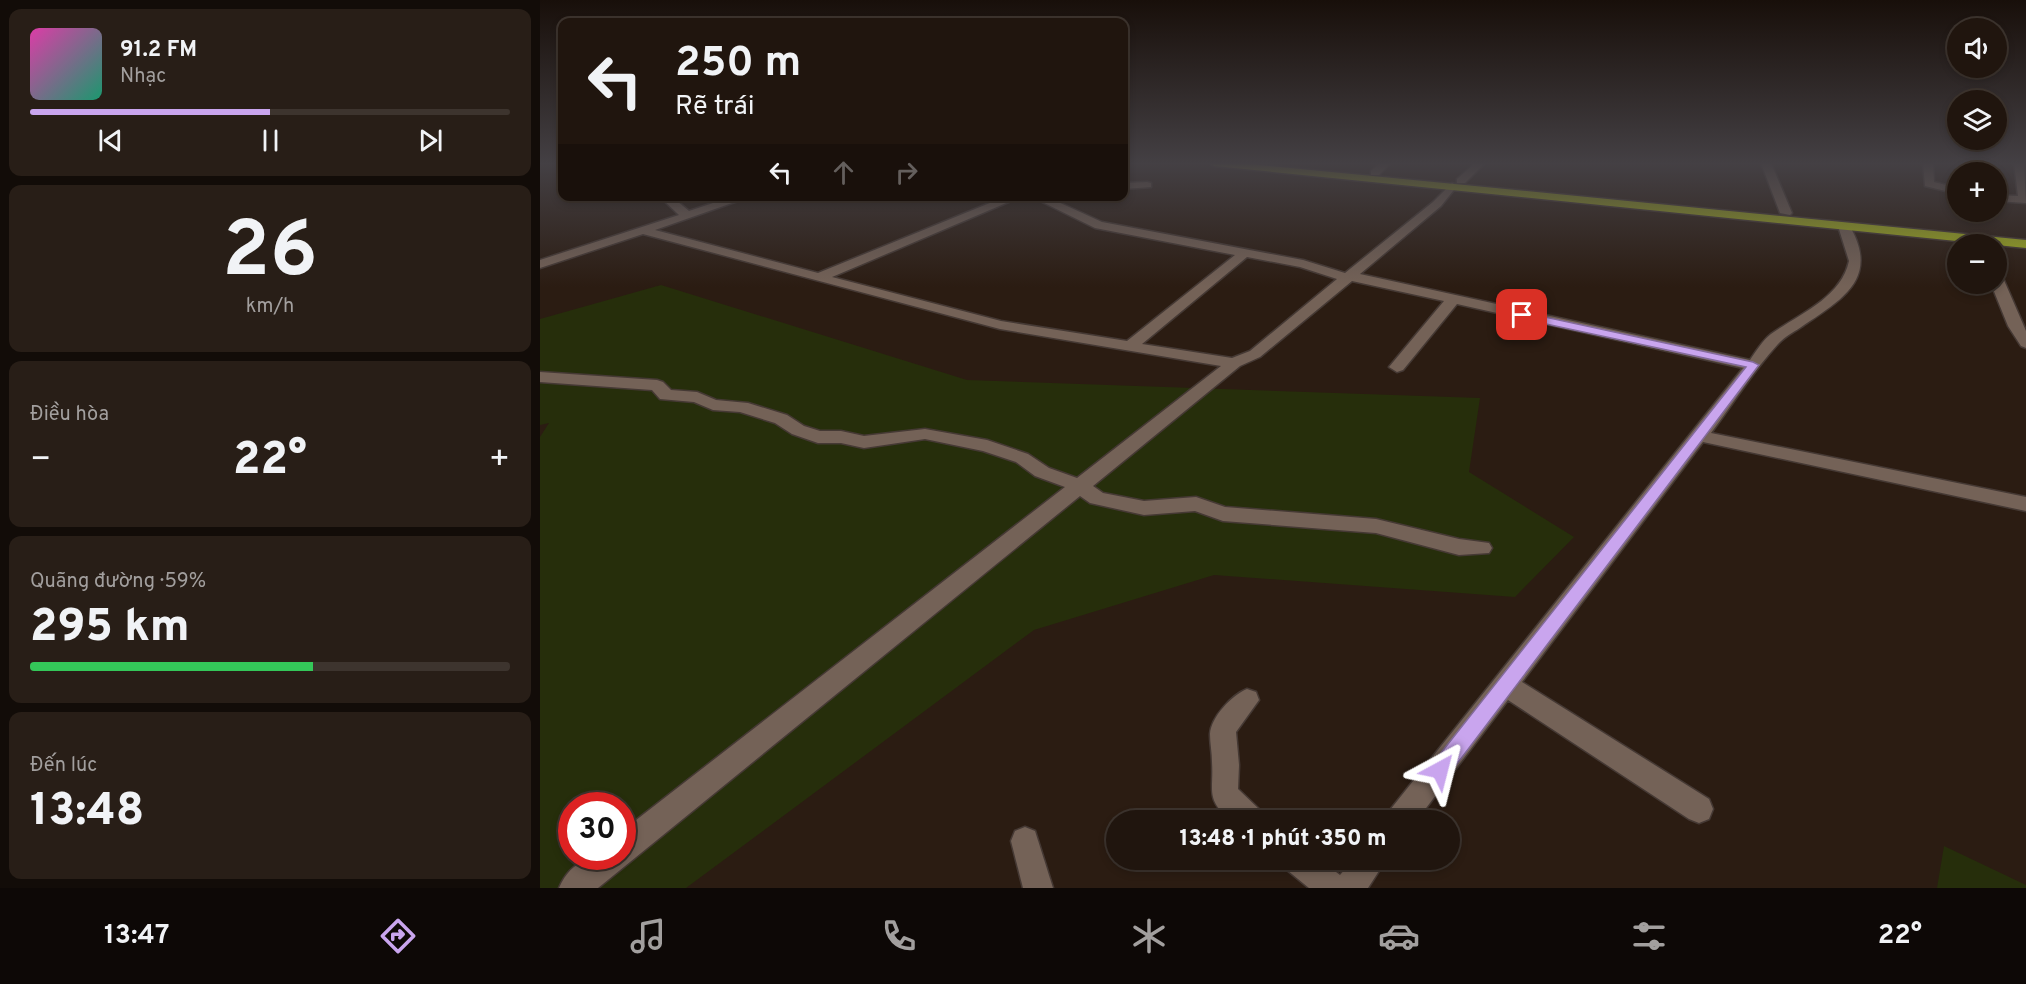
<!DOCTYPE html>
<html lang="vi">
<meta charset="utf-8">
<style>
:root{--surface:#20150e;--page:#281e17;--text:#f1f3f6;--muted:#a29f9e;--line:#3d342e;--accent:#c9a5ee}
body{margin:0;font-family:Overpass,sans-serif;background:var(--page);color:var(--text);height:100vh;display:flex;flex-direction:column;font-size:22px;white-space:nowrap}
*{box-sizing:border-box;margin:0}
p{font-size:20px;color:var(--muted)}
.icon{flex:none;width:33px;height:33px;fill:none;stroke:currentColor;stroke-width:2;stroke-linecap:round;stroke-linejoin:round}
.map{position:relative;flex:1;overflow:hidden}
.details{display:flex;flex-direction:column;gap:9px;padding:9px;background:#120c08;width:540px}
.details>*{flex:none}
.hud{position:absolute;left:18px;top:18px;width:570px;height:183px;border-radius:12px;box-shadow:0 3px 9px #0003,0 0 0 2px var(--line);background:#20150e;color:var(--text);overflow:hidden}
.fabs{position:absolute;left:1407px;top:18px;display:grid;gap:12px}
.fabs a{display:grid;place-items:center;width:60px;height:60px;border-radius:50%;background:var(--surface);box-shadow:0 3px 9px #0003,0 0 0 2px var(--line);font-size:30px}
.speed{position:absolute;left:18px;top:792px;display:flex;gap:12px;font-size:30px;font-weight:700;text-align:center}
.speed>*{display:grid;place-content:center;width:78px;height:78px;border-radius:50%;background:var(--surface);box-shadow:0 3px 9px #0003,0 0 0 2px var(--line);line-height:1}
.speed .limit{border:9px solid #d22;background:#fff;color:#111}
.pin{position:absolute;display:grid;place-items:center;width:51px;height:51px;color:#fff;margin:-26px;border-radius:12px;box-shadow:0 3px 9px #0006}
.me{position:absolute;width:66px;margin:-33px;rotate:38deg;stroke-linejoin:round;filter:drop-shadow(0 0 4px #0008)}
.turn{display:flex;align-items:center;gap:21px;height:126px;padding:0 18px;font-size:27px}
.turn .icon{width:78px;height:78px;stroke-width:2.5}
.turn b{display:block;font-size:42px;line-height:51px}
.lanes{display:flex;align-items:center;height:57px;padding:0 18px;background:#0003;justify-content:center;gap:30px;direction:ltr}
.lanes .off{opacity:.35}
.big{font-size:45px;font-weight:800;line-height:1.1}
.details .card{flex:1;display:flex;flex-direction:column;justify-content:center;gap:9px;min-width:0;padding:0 21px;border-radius:12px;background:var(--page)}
.details .dial{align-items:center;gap:0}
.dial b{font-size:78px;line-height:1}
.song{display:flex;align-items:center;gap:18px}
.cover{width:72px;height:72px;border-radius:9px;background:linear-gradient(135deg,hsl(320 70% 55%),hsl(160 70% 35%))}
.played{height:6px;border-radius:3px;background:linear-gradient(90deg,var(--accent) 50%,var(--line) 50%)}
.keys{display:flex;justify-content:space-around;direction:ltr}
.heat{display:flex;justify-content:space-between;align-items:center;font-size:33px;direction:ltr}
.charge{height:9px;border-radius:4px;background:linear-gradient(90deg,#34c759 59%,var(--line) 0)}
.trip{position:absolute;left:566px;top:810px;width:354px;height:60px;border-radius:30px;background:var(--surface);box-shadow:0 3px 9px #0003,0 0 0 2px var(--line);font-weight:800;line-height:60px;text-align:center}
.dock{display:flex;height:96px;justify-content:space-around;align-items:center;background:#0d0806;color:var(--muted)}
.dock .icon{width:42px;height:42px}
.dock .on{color:var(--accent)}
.dock b{font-size:27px;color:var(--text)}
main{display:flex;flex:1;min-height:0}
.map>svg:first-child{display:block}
.green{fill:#262e0b;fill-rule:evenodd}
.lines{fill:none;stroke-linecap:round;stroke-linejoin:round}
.minor-casing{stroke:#453934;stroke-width:3}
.highway-casing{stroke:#453934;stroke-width:3}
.minor{fill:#746257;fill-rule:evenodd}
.highway{fill:#a3b11f;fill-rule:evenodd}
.route{fill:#c9a5ee;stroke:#836b9b;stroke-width:1.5}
</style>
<main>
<section class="details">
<div class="card">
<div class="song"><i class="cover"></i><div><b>91.2 FM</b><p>Nhạc</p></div></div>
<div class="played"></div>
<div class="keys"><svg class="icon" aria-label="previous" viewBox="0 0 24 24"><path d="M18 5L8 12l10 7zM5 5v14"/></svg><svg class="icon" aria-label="pause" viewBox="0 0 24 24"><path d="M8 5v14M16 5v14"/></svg><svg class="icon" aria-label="next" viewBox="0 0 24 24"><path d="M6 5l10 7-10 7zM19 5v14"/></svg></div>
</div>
<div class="card dial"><b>26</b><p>km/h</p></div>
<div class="card"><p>Điều hòa</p>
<div class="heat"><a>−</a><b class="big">22°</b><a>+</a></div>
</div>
<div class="card"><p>Quãng đường · 59%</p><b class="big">295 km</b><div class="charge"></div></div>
<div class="card"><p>Đến lúc</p><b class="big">13:48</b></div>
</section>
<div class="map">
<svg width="1486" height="888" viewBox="0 0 1486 888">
<rect width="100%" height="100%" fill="#2b1c12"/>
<g class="green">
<path d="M121 285 427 380 940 398 929 472 1034 537 975 597 674 575 494 630 146 888H0V437L9 423 0 425V319ZM32 806H82V856H32Z"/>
<path d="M1404 846 1486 885V888H1397Z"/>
</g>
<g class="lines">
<g class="minor-casing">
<g id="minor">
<path d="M840 163H851L839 175H831V171Z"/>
<path d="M935 163H945L925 183H917V179Z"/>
<path d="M1221 163H1231L1252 213 1250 215 1240 213Z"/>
<path d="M1383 163H1393L1394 182 1418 188V194L1385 186Z"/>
<path d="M1474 163H1484L1486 203 1456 201V195L1478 196Z"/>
<path d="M607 182 611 183V187L584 189V183Z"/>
<path d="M912 183 917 186 901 206 820 274 1210 360C1216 351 1223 340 1231 334 1259 314 1301 298 1309 261L1298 226 1308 223C1340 276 1306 297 1264 325 1256 331 1245 336 1238 344 1213 371 1193 404 1171 433L1486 497V511L1163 442 982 682 1169 799 1173 809 1169 819 1159 823 1149 819 968 700 877 820H846L850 810 1203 368 917 304 863 370 857 372 849 367 904 301 812 281 720 357 700 366 553 486 563 493 604 501 656 497 685 507 836 519 919 539 949 543 952 548 949 553 919 555 836 533 683 521 655 511 604 515 550 503 540 496 58 888H19C32 858 54 856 82 856V831L525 487 495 476 476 462 443 451 385 439 324 448 301 443H278L252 434 235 423 200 412 173 410 154 402 120 399 112 390 0 382V372L117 380 123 382 131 390 157 392 176 400 208 403 247 415 264 426 280 431H301L324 436 385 429 447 440 488 454 509 468 537 478 681 366 460 329 103 234 0 268V260L139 215 119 196H131L149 211 194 196H212L115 230 278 273 467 196H483L292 277 461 321 587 341 695 255 555 228 490 196H505L562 222 763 260 805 273 893 202ZM707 257 760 267 797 279 710 351 692 358 602 344Z"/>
<path d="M1456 274 1463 278 1486 331V348L1481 346 1468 326 1451 284H1456Z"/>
<path d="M707 689 716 692 719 700 696 732 699 765 698 789 720 810 724 820H690C665 798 674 791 672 762 672 753 670 743 670 734 671 717 692 695 707 689Z"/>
<path d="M485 827 495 831 513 888H483L471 841 475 831Z"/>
<path d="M742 860H780L800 875 813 860H846L828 888H769L747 870Z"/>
</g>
</g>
<g class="highway-casing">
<path id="highway" d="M669 163H700L1486 240V248L674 166Z"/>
</g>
<use href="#minor" class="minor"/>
<use href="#highway" class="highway"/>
</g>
<linearGradient id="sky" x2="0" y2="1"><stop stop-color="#180f0a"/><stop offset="0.57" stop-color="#444044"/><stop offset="1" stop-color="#444044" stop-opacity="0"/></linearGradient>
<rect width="1486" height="287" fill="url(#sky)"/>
<path class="route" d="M982 312 1213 362 1219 365 907 777 900 779 893 777 890 770 893 763 1206 367 978 318 977 315Z"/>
</svg>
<div class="fabs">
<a><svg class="icon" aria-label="sound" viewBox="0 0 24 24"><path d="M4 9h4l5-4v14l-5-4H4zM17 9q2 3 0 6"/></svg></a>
<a><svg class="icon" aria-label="layers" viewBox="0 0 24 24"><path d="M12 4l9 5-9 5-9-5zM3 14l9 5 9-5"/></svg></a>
<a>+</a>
<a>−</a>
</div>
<div class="speed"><div class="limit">30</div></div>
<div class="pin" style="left:982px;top:315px;background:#d93025"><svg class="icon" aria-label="arrive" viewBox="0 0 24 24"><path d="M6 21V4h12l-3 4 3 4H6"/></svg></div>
<svg class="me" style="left:900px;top:770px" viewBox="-20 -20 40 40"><path d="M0-17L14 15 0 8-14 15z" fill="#c9a5ee" stroke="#fff" stroke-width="4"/></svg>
<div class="trip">13:48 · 1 phút · 350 m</div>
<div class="hud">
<div class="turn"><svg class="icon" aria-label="left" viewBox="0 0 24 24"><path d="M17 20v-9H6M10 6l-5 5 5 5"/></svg><div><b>250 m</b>Rẽ trái</div></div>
<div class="lanes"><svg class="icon" aria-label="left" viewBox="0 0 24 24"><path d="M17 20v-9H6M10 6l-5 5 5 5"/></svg><svg class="icon off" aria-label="ahead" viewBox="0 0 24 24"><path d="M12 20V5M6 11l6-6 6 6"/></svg><svg class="icon off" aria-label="right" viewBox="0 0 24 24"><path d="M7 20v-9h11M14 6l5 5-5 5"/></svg></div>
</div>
</div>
</main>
<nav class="dock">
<b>13:47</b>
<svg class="icon on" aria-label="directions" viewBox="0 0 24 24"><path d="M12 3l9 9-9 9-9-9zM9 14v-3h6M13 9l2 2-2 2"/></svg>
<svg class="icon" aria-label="music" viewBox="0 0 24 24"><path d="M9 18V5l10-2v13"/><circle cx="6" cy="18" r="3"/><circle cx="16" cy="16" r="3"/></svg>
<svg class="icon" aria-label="phone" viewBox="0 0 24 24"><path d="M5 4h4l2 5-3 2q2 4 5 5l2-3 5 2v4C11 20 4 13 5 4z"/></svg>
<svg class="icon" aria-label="climate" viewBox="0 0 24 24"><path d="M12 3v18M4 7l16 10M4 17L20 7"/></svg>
<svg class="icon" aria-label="car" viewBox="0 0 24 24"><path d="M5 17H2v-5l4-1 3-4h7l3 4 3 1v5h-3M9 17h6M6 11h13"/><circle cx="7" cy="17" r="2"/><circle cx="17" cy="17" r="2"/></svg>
<svg class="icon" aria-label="filters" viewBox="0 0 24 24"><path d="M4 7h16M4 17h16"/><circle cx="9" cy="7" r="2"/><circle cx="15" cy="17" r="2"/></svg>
<b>22°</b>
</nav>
